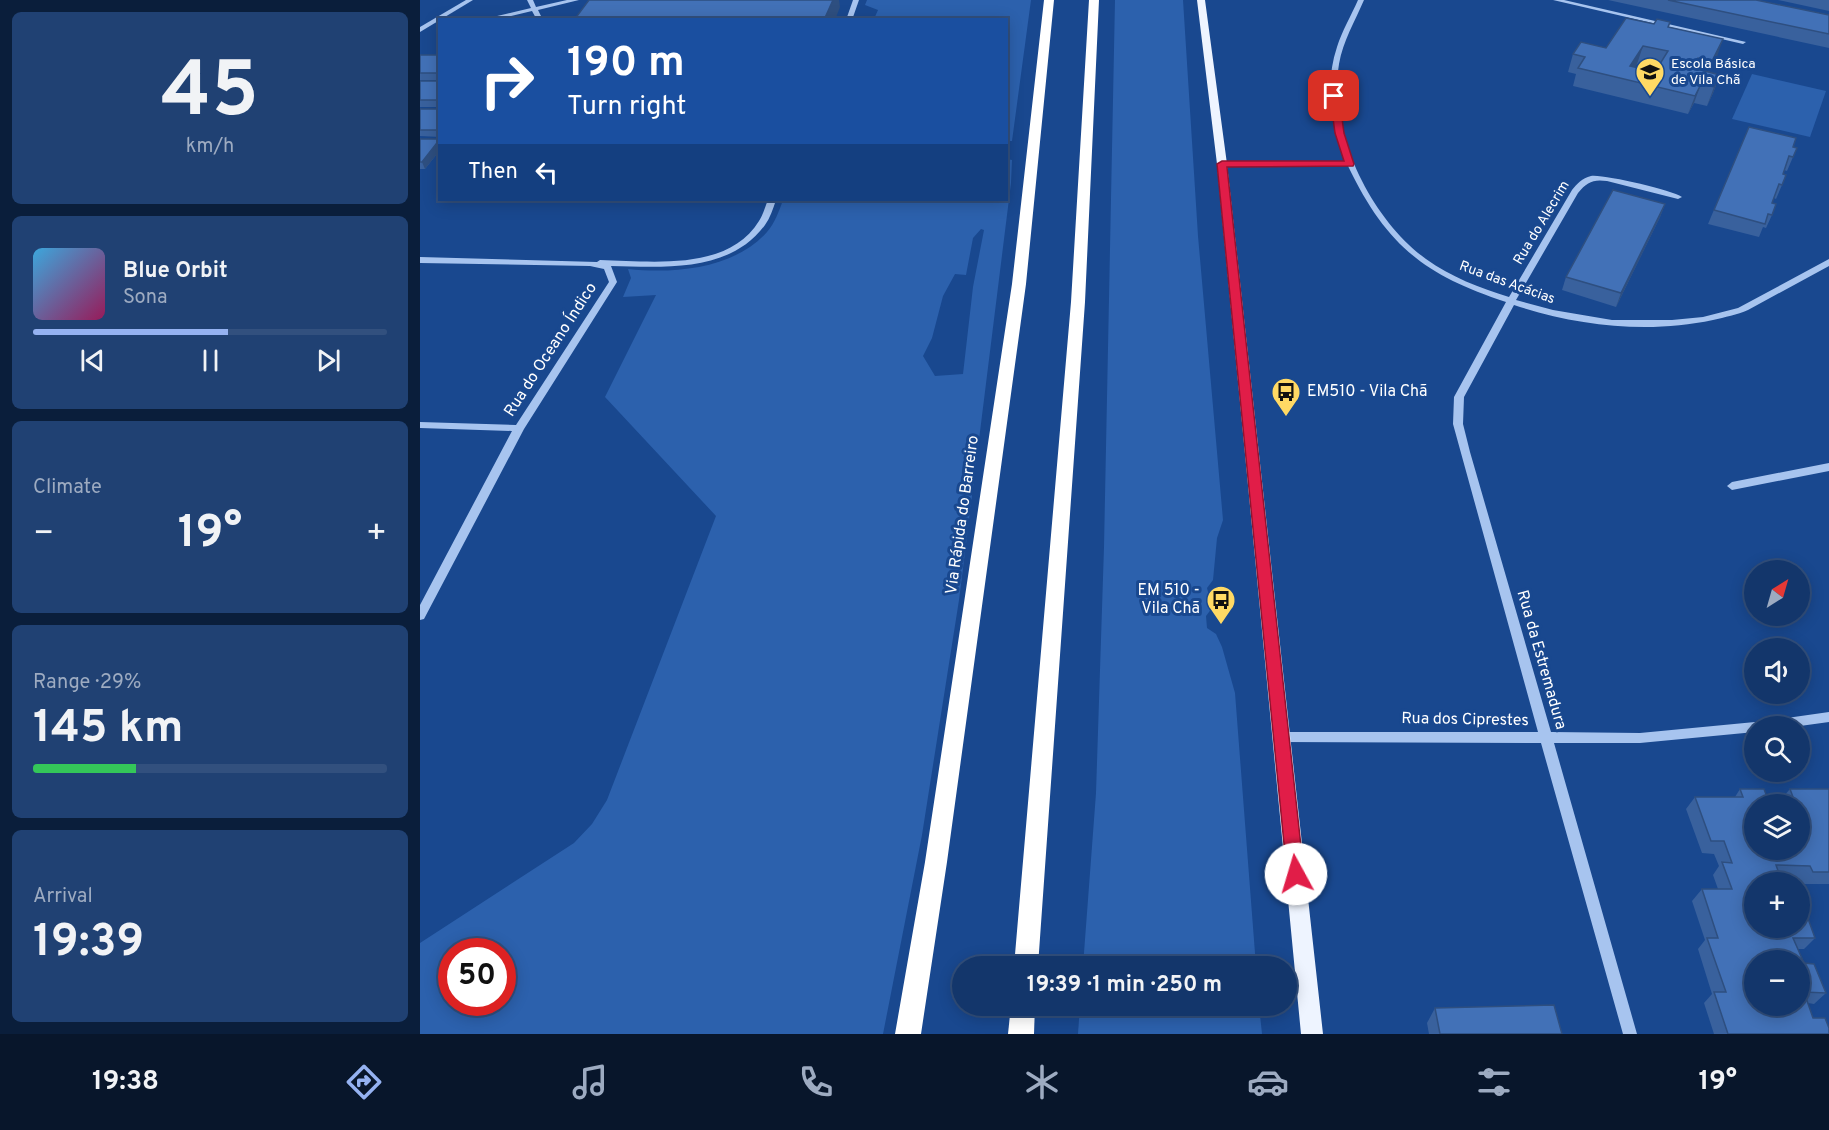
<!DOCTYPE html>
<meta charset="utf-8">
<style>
:root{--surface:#13366b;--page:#204173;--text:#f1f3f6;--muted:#9dabc1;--line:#32507e;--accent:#95b2f1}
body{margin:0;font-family:Overpass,sans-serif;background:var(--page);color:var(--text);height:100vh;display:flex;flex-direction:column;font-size:22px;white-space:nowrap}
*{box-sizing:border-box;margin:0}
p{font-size:20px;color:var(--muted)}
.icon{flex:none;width:33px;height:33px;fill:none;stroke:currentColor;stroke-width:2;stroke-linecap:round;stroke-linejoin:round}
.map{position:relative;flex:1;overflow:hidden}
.sheet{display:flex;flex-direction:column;gap:12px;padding:12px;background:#0a1e3b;width:420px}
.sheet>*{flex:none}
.guide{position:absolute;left:18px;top:18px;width:570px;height:183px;border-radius:0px;box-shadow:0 3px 15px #0003,0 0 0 2px var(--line);background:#1a4fa0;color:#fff;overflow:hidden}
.needle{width:39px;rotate:37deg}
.fabs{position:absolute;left:1324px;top:560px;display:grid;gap:12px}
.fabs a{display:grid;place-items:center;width:66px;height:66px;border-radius:50%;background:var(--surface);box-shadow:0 3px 15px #0003,0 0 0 2px var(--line);font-size:30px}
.speed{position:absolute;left:18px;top:938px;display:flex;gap:12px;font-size:30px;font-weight:700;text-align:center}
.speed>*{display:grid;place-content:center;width:78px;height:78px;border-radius:50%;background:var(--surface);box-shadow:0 3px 15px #0003,0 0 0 2px var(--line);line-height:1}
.speed .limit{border:9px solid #d22;background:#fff;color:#111}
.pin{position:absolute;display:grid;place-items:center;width:51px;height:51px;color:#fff;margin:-26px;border-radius:12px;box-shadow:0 3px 9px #0006}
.me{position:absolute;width:66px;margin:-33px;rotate:354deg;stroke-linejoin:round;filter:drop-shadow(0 0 4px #0008)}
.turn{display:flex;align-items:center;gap:21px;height:126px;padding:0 30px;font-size:27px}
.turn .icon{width:78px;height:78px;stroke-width:2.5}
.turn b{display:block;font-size:42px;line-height:51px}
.then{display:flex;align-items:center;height:57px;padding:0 30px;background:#0003;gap:12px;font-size:22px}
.big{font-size:45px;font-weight:700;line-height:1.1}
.sheet .tile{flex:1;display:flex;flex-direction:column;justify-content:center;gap:9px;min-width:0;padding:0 21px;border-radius:9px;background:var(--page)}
.sheet .dial{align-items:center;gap:0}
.dial b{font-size:78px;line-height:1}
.song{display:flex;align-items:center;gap:18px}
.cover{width:72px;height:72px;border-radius:9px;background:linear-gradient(135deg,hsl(200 70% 55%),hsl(330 70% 35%))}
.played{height:6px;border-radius:3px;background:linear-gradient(90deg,var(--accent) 55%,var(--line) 55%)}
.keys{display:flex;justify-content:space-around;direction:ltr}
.heat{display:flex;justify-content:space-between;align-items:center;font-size:33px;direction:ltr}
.charge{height:9px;border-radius:4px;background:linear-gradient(90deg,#34c759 29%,var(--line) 0)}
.trip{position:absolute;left:532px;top:956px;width:345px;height:60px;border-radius:30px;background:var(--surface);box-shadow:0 3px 15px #0003,0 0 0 2px var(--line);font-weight:700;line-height:60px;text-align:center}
.tab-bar{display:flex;height:96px;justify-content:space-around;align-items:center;background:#08162b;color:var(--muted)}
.tab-bar .icon{width:42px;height:42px}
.tab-bar .active{color:var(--accent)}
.tab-bar b{font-size:27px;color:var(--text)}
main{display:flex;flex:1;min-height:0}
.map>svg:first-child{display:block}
.green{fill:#2c61ad;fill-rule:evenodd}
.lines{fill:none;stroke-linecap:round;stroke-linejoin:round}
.minor{fill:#a7c4ef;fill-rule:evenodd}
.major{fill:#eef4ff;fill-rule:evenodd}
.highway{fill:#fff;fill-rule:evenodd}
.wall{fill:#39619d;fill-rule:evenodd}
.shaded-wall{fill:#2e4f80}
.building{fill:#4271b7;stroke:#2e4f80;stroke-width:1.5;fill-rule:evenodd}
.route{fill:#e11d48;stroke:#92132f;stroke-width:1.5}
.labels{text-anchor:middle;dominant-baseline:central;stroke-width:6;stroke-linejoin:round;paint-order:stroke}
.far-poi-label{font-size:14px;fill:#fff;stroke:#19488f;text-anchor:start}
.far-street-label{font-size:14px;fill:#fff;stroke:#19488f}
.street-label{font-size:16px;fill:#fff;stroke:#19488f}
.poi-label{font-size:16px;fill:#fff;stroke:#19488f;text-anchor:start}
</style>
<main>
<section class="sheet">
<div class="tile dial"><b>45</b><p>km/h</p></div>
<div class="tile">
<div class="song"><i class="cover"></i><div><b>Blue Orbit</b><p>Sona</p></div></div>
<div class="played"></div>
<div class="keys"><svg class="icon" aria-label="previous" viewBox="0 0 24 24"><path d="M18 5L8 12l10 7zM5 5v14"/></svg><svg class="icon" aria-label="pause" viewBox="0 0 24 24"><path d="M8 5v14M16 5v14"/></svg><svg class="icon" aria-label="next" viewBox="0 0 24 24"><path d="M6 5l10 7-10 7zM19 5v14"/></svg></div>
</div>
<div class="tile"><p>Climate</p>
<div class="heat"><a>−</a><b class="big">19°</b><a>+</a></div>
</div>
<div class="tile"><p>Range · 29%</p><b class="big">145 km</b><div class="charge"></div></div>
<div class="tile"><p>Arrival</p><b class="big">19:39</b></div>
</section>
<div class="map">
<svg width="1409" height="1034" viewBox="0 0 1409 1034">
<rect width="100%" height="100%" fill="#19488f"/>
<g class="green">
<path d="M447 0H611L592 141H586V20L454 19 458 10 445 5Z"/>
<path d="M695 0H763L778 236 803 520 797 538 793 580 787 588 792 608 786 616 787 628 796 634 802 647 815 693 836 966H663L676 793 684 547Z"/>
<path d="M1332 74 1406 91 1390 137 1312 119Z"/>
<path d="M587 159 592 160 591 183 539 600 502 835 463 1034H0V943L154 843 172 824 187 800 296 516 185 397 236 295 203 297 211 278 208 269C254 274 314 269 347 232 355 223 359 211 363 200H586ZM561 229 564 230 553 287 543 374 515 376 503 356 512 338 523 296 535 274 546 275 553 238ZM32 951H82V1002H32Z"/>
<path d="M660 1005H839L842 1034H658Z"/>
</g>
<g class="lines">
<g class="minor">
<path d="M46 0H53L0 32V27Z"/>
<path d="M107 0H113L116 7 147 0H159L118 10 123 20H117L112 11 74 20H60L111 8Z"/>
<path d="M433 0H439L432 20H426Z"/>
<path d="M938 0H944C935 21 923 41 919 64 908 132 951 219 1006 259 1031 277 1060 288 1089 297L1152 190C1157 184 1162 178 1171 176 1183 174 1251 190 1262 197L1258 199 1187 181C1173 179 1167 182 1158 193L1096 300 1133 310 1192 320H1252L1283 317 1318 308 1409 259V266L1328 310C1317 315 1305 317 1293 320 1228 334 1157 326 1094 305L1044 397 1043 424 1050 452 1131 732 1220 733 1335 722 1340 724 1345 721 1409 712V722L1380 726H1335V732L1220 743H1134L1217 1034H1203L1121 743 861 742 857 741 855 737 857 733 861 732H1118L1033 424 1034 397 1086 302C1004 275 966 245 928 166H802L798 164 802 162H926C912 126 904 85 917 47 922 31 931 16 938 0Z"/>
<path d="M1133 0H1144L1326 42 1323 44Z"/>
<path d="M348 200H356C353 209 350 218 345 225 310 273 244 267 191 266L197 282 104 429 4 619 0 620V605L92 431 0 428V422L96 425 189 282 184 269 170 266 0 263V257L177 262 180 260C230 261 308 272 339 221 343 215 345 207 348 200Z"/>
<path d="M1409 463V471L1312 490 1307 486 1312 482Z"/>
</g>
<path class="major" d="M777 0H785L807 164 903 1034H881L797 164Z"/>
<g class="highway">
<path d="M624 0H634L606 284 527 862 501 1034H475L505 862 592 284Z"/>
<path d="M669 0H679L665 302 618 966H594L651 302Z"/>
<path d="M591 1005H615L614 1034H588Z"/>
</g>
</g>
<g class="wall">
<path d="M1188 0H1336L1409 15V48Z"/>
<path d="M1358 0H1409V11L1363 1Z"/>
<path d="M1250 22 1249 27 1297 57 1289 72 1300 75 1293 93 1287 106 1274 103 1268 114 1153 86 1156 74 1148 72 1153 54 1186 48 1234 24ZM1217 64 1237 69 1235 72 1215 67Z"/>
<rect x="0" y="55" width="20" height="25"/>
<rect x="0" y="81" width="20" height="26"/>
<path d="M0 109H20V137L0 136Z"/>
<path d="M1329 127 1373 147V157L1367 171 1364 170 1363 174 1362 185 1356 199 1354 198 1352 203V215L1346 228 1343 227 1339 237 1288 224Z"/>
<path d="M0 139H20V150L5 169H0Z"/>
<path d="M1245 204 1240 217 1196 307 1142 290 1146 277Z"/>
<path d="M1320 789 1347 797H1363L1370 789H1409V884H1382L1379 878H1361L1335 882 1395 938 1384 949H1378L1384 963 1406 993 1394 1004 1388 1003 1393 1018 1409 1034H1294L1284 1003 1292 994 1278 949 1285 940 1272 901 1282 889H1298L1293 875 1299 866 1294 854 1282 853 1266 809 1275 797H1315Z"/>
<path d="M1015 1008 1142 1034H1009L1007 1023Z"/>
</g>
<g class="shaded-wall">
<path d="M413 0H419L420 7 415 20H404Z"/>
<path d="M1303 39 1297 57 1285 80 1292 61Z"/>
<path d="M1223 46 1217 64 1207 80 1210 66Z"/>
<path d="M1300 75 1293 93 1287 106 1294 87Z"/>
<path d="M1281 84 1274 103 1268 114 1275 96Z"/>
<path d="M20 140V150L5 169 2 162Z"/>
<path d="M1245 204 1240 217 1196 307 1201 293Z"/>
</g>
<g class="building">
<path d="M169 0H413L404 20H154Z"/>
<path d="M1248 0H1336L1409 15V34Z"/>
<path d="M1206 18 1234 24 1237 19 1250 22 1248 27 1303 39 1292 61 1278 58 1273 68 1300 75 1294 87 1281 84 1275 96 1158 68 1165 57 1153 54 1161 42 1186 48ZM1223 46 1248 51 1235 72 1210 66Z"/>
<rect x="0" y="55" width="20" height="18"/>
<rect x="0" y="81" width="20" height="19"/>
<rect x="0" y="109" width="20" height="21"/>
<path d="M1329 127 1376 138 1373 147 1377 148 1373 157 1369 156 1363 174 1366 175 1362 185 1359 184 1352 203 1356 204 1352 215 1348 214 1345 224 1294 210Z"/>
<path d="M0 139H20L2 162H0Z"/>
<path d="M1193 190 1245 204 1201 293 1146 277Z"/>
<path d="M1320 789H1344L1347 797H1373L1370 789H1409V872H1393L1390 866 1356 865 1362 882H1335V927H1380V912L1386 913 1395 938H1373L1384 963 1394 964 1406 993 1384 992 1393 1018H1405L1409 1028V1034H1308L1294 992H1306L1287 938H1298L1282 889H1312L1302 862 1312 863 1304 841H1291L1275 797H1323ZM1335 804H1380V849H1335ZM1335 960H1380V1005H1335Z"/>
<path d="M1134 1005 1142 1034H1020L1015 1008Z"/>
</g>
<path class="route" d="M914 93 919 96 924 133 934 164 933 166 807 167 884 874 882 880 876 882 869 880 867 874 797 164 802 161H924L915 133 910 96Z"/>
<defs>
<g id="school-pin" transform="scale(1.5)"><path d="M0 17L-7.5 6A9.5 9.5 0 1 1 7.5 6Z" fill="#ffd964" stroke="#19488f"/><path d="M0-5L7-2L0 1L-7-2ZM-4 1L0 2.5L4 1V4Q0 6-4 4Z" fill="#111"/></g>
<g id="bus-pin" transform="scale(1.5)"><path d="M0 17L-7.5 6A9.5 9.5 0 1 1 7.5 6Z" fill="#ffd964" stroke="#19488f"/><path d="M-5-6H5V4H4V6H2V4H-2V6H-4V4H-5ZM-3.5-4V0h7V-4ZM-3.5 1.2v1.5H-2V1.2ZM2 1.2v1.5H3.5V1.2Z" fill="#111"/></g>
</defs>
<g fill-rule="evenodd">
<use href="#school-pin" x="1230" y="72"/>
<use href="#bus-pin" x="866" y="392"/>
<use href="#bus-pin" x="801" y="600"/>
</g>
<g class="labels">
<g class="far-poi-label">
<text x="1251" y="64">Escola Básica<tspan x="1251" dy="16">de Vila Chã</tspan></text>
</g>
<g class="far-street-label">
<text transform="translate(1122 223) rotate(-59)">Rua do Alecrim</text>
<text transform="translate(1087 283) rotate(20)">Rua das Acácias</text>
</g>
<g class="street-label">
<text transform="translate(131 350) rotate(-57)">Rua do Oceano Índico</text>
<text transform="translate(543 515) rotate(-82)">Via Rápida do Barreiro</text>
<text transform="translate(1121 660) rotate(74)">Rua da Estremadura</text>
<text transform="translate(1045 720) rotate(1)">Rua dos Ciprestes</text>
</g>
<g class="poi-label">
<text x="887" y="392">EM510 - Vila Chã</text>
<text x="780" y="591" text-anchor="end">EM 510 -<tspan x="780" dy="18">Vila Chã</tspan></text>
</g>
</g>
</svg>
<div class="fabs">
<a><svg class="needle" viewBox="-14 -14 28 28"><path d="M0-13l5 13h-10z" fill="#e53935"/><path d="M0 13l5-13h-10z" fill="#9dabc1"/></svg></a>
<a><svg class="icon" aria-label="sound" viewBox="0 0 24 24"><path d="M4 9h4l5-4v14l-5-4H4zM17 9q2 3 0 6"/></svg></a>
<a><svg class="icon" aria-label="search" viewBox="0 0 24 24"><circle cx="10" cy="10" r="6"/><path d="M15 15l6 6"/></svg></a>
<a><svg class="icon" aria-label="layers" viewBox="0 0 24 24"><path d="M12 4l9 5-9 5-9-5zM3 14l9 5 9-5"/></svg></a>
<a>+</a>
<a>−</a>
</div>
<div class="speed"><div class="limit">50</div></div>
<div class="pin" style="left:914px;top:96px;background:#d93025"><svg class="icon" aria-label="arrive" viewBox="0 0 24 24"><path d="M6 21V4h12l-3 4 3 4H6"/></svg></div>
<svg class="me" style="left:876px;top:874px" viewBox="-20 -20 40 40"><circle r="19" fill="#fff"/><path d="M0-13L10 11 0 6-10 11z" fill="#e11d48"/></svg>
<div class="trip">19:39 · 1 min · 250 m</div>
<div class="guide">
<div class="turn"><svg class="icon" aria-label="right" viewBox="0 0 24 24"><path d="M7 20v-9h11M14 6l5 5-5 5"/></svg><div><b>190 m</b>Turn right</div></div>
<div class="then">Then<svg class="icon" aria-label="left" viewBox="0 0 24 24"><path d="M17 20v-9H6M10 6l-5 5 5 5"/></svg></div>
</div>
</div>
</main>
<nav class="tab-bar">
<b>19:38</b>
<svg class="icon active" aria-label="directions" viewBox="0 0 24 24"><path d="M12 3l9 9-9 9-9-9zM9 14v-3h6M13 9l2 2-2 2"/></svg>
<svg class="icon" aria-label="music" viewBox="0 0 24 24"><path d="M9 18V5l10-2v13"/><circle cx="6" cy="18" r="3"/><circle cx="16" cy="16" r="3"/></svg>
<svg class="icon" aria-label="phone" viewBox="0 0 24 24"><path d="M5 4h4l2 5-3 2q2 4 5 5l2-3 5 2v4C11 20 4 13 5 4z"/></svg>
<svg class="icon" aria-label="climate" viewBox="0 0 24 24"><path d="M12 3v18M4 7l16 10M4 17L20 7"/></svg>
<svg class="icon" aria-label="car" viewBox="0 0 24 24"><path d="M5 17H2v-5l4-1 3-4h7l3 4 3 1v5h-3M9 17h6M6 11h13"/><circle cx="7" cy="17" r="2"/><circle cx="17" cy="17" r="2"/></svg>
<svg class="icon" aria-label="filters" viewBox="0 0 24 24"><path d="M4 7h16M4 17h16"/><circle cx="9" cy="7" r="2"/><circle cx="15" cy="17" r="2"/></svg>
<b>19°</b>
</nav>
